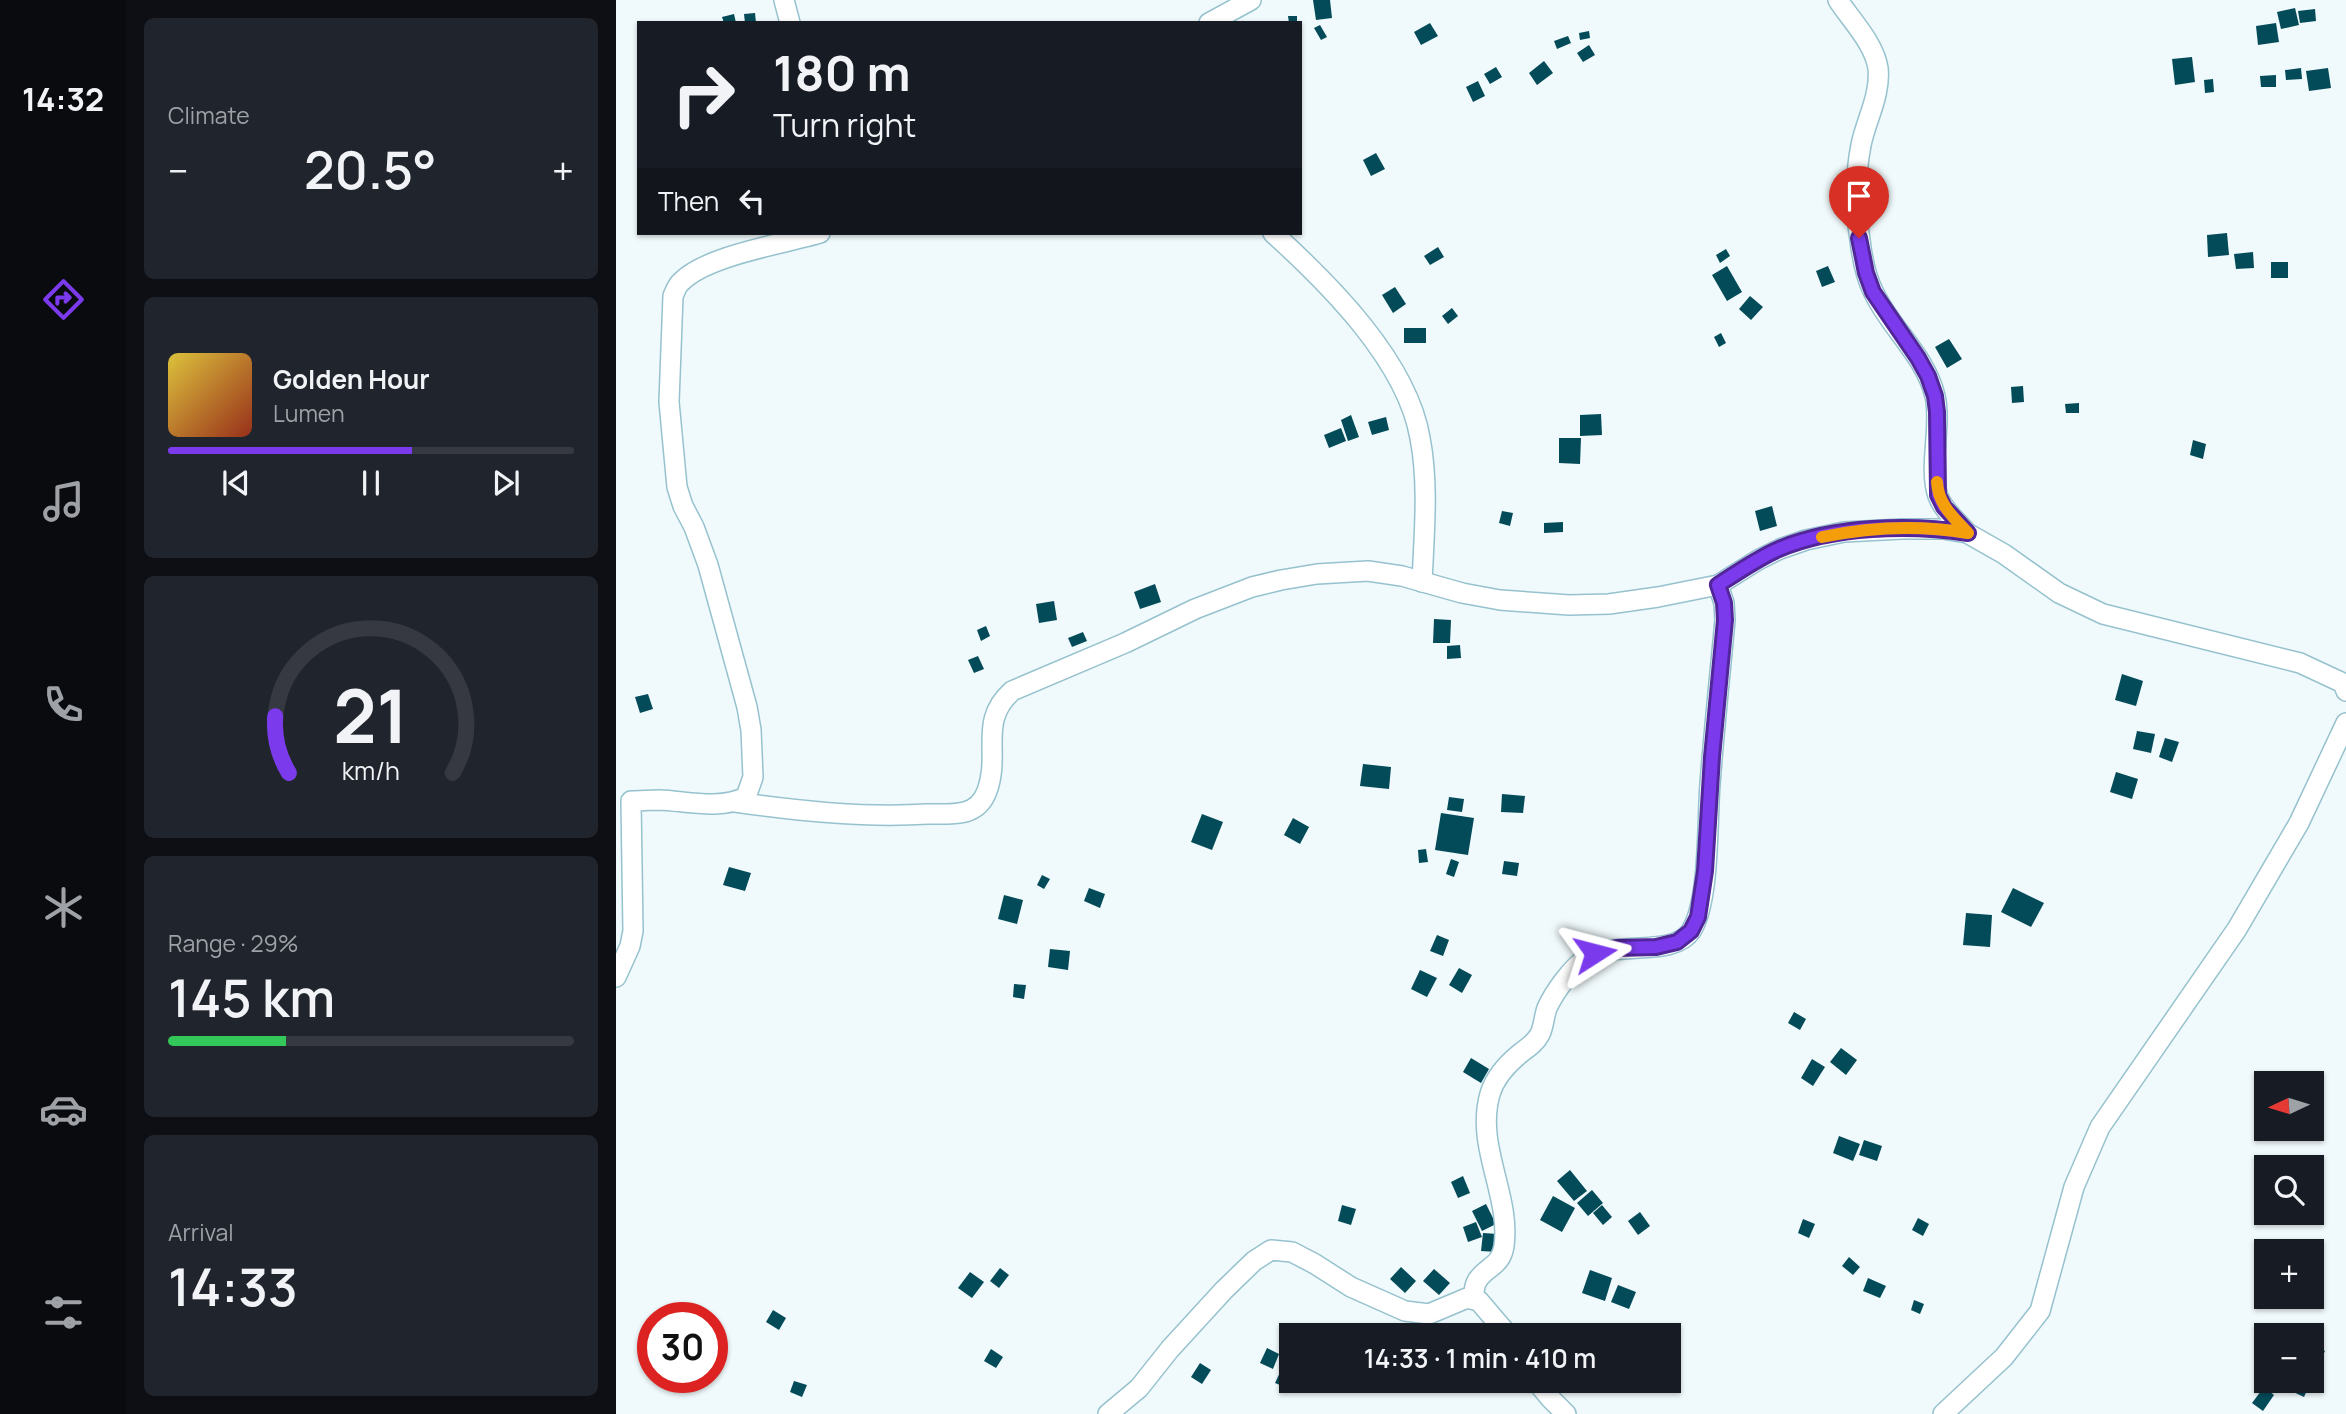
<!DOCTYPE html>
<meta charset="utf-8">
<style>
:root{--surface:#171b24;--page:#20242c;--text:#f1f3f6;--muted:#9ea1a6;--line:#363941;--accent:#7c3aed}
body{margin:0;font-family:Manrope,sans-serif;background:var(--page);color:var(--text);height:100vh;display:flex;flex-direction:column;font-size:26px;white-space:nowrap}
*{box-sizing:border-box;margin:0}
p{font-size:23px;color:var(--muted)}
.icon{flex:none;width:38px;height:38px;fill:none;stroke:currentColor;stroke-width:2;stroke-linecap:round;stroke-linejoin:round}
.map{position:relative;flex:1;overflow:hidden}
.panel{display:flex;flex-direction:column;gap:18px;padding:18px;background:#0d0f14;width:490px}
.panel>*{flex:none}
.guide{position:absolute;left:21px;top:21px;width:665px;height:214px;border-radius:0px;box-shadow:0 2px 5px #0004;background:#171b24;color:var(--text);overflow:hidden}
.needle{width:46px;rotate:266deg}
.fabs{position:absolute;left:1638px;top:1071px;display:grid;gap:14px}
.fabs a{display:grid;place-items:center;width:70px;height:70px;border-radius:0px;background:var(--surface);box-shadow:0 2px 5px #0004;font-size:35px}
.speed{position:absolute;left:21px;top:1302px;display:flex;gap:14px;font-size:35px;font-weight:700;text-align:center}
.speed>*{display:grid;place-content:center;width:91px;height:91px;border-radius:50%;background:var(--surface);box-shadow:0 2px 5px #0004;line-height:1}
.speed .limit{border:10px solid #d22;background:#fff;color:#111}
.pin{position:absolute;display:grid;place-items:center;width:60px;height:60px;color:#fff;margin:-72px -30px;border-radius:50% 50% 50% 0;rotate:-45deg;box-shadow:0 0 7px #0007}
.pin .icon{rotate:45deg}
.me{position:absolute;width:77px;margin:-38px;rotate:81deg;stroke-linejoin:round;filter:drop-shadow(0 0 5px #0008)}
.turn{display:flex;align-items:center;gap:24px;height:147px;padding:0 21px;font-size:32px}
.turn .icon{width:91px;height:91px;stroke-width:2.5}
.turn b{display:block;font-size:49px;line-height:60px}
.then{display:flex;align-items:center;height:66px;padding:0 21px;background:#0003;gap:14px;font-size:26px}
.big{font-size:52px;font-weight:600;line-height:1.1}
.panel .card{flex:1;display:flex;flex-direction:column;justify-content:center;gap:10px;min-width:0;padding:0 24px;border-radius:10px;background:var(--page)}
.panel .dial{align-items:center;gap:0}
.dial svg{height:182px;overflow:visible;fill:none;stroke:var(--line);stroke-width:7;stroke-linecap:round;text-anchor:middle}
.dial text{fill:var(--text);stroke:none}
.song{display:flex;align-items:center;gap:21px}
.cover{width:84px;height:84px;border-radius:10px;background:linear-gradient(135deg,hsl(50 70% 55%),hsl(10 70% 35%))}
.played{height:7px;border-radius:4px;background:linear-gradient(90deg,var(--accent) 60%,var(--line) 60%)}
.keys{display:flex;justify-content:space-around;direction:ltr}
.heat{display:flex;justify-content:space-between;align-items:center;font-size:38px;direction:ltr}
.charge{height:10px;border-radius:5px;background:linear-gradient(90deg,#34c759 29%,var(--line) 0)}
.trip{position:absolute;left:663px;top:1323px;width:402px;height:70px;border-radius:0px;background:var(--surface);box-shadow:0 2px 5px #0004;font-weight:600;line-height:70px;text-align:center}
main{display:flex;flex:1;min-height:0}
.menu{display:flex;flex-direction:column;width:126px;justify-content:space-around;align-items:center;background:#090b0e;color:var(--muted)}
.menu .icon{width:49px;height:49px}
.menu .active{color:var(--accent)}
.menu b{font-size:32px;color:var(--text)}
.map>svg:first-child{display:block}
.building{fill:#034b59}
.lines{fill:none;stroke-linecap:round;stroke-linejoin:round}
.minor-casing{stroke:#96c2ce;stroke-width:22}
.minor{stroke:#fff;stroke-width:19}
.route-casing{stroke:#51269a;stroke-width:18}
.route{stroke:#7c3aed;stroke-width:12}
.slow{stroke:#f59e0b;stroke-width:12}
</style>
<main>
<nav class="menu">
<b>14:32</b>
<svg class="icon active" aria-label="directions" viewBox="0 0 24 24"><path d="M12 3l9 9-9 9-9-9zM9 14v-3h6M13 9l2 2-2 2"/></svg>
<svg class="icon" aria-label="music" viewBox="0 0 24 24"><path d="M9 18V5l10-2v13"/><circle cx="6" cy="18" r="3"/><circle cx="16" cy="16" r="3"/></svg>
<svg class="icon" aria-label="phone" viewBox="0 0 24 24"><path d="M5 4h4l2 5-3 2q2 4 5 5l2-3 5 2v4C11 20 4 13 5 4z"/></svg>
<svg class="icon" aria-label="climate" viewBox="0 0 24 24"><path d="M12 3v18M4 7l16 10M4 17L20 7"/></svg>
<svg class="icon" aria-label="car" viewBox="0 0 24 24"><path d="M5 17H2v-5l4-1 3-4h7l3 4 3 1v5h-3M9 17h6M6 11h13"/><circle cx="7" cy="17" r="2"/><circle cx="17" cy="17" r="2"/></svg>
<svg class="icon" aria-label="filters" viewBox="0 0 24 24"><path d="M4 7h16M4 17h16"/><circle cx="9" cy="7" r="2"/><circle cx="15" cy="17" r="2"/></svg>
</nav>
<section class="panel">
<div class="card"><p>Climate</p>
<div class="heat"><a>−</a><b class="big">20.5°</b><a>+</a></div>
</div>
<div class="card">
<div class="song"><i class="cover"></i><div><b>Golden Hour</b><p>Lumen</p></div></div>
<div class="played"></div>
<div class="keys"><svg class="icon" aria-label="previous" viewBox="0 0 24 24"><path d="M18 5L8 12l10 7zM5 5v14"/></svg><svg class="icon" aria-label="pause" viewBox="0 0 24 24"><path d="M8 5v14M16 5v14"/></svg><svg class="icon" aria-label="next" viewBox="0 0 24 24"><path d="M6 5l10 7-10 7zM19 5v14"/></svg></div>
</div>
<div class="card dial"><svg viewBox="0 0 100 80">
<path d="M14 69A42 42 0 1 1 86 69"/>
<path d="M14 69A42 42 0 0 1 8 44" stroke="#7c3aed"/>
<text x="50" y="56" font-size="32" font-weight="700">21</text>
<text x="50" y="72" font-size="11">km/h</text>
</svg></div>
<div class="card"><p>Range · 29%</p><b class="big">145 km</b><div class="charge"></div></div>
<div class="card"><p>Arrival</p><b class="big">14:33</b></div>
</section>
<div class="map">
<svg width="1730" height="1414" viewBox="0 0 1730 1414">
<rect width="100%" height="100%" fill="#f0f9fb"/>
<g class="building">
<path d="M697 0H714L716 18 700 20Z"/>
<path d="M1679 8 1683 25 1665 29 1661 12Z"/>
<path d="M1699 9 1700 21 1684 23 1682 11Z"/>
<path d="M139 13 140 23H129L128 14Z"/>
<path d="M118 14 120 23H108L106 17Z"/>
<path d="M672 16H681V23H673Z"/>
<path d="M814 23 822 36 805 45 798 32Z"/>
<path d="M1660 23 1663 42 1642 45 1640 26Z"/>
<path d="M704 25 711 37 705 40 698 28Z"/>
<path d="M973 31 974 38 964 40 963 33Z"/>
<path d="M952 36 955 43 941 49 938 41Z"/>
<path d="M973 45 979 55 967 62 961 53Z"/>
<path d="M1576 57 1579 82 1559 85 1556 59Z"/>
<path d="M928 61 937 73 921 85 913 73Z"/>
<path d="M880 67 886 77 874 84 868 74Z"/>
<path d="M1685 68 1686 79 1670 80 1669 70Z"/>
<path d="M1712 68 1715 88 1693 91 1690 71Z"/>
<path d="M1660 75V87H1645L1644 76Z"/>
<path d="M1597 79 1598 92 1589 93 1588 80Z"/>
<path d="M862 81 869 96 857 102 850 87Z"/>
<path d="M760 153 769 169 755 176 747 160Z"/>
<path d="M1611 233 1613 255 1592 257 1591 235Z"/>
<path d="M822 247 828 257 814 265 808 256Z"/>
<path d="M1110 249 1114 256 1104 263 1100 255Z"/>
<path d="M1637 252 1638 268 1620 269 1618 254Z"/>
<rect x="1655" y="262" width="17" height="16"/>
<path d="M1111 266 1126 292 1111 301 1096 275Z"/>
<path d="M1212 266 1219 282 1206 287 1200 271Z"/>
<path d="M779 287 790 304 777 313 766 295Z"/>
<path d="M1134 296 1147 307 1135 320 1123 309Z"/>
<path d="M836 308 842 316 832 324 826 316Z"/>
<rect x="788" y="328" width="22" height="15"/>
<path d="M1105 333 1110 343 1103 347 1098 337Z"/>
<path d="M1333 339 1346 359 1331 368 1319 347Z"/>
<path d="M1407 386 1408 402 1396 403 1395 387Z"/>
<path d="M1463 403V413H1450L1449 404Z"/>
<path d="M985 414 986 435 964 436V415Z"/>
<path d="M735 415 743 437 732 441 725 420Z"/>
<path d="M770 417 773 430 756 435 752 422Z"/>
<path d="M725 428 730 441 713 448 708 435Z"/>
<path d="M943 438H965L964 464 943 463Z"/>
<path d="M1577 440 1590 444 1587 459 1574 455Z"/>
<path d="M1156 506 1161 526 1144 531 1139 511Z"/>
<path d="M886 511 897 513 894 526 883 523Z"/>
<path d="M947 522V532L928 533V523Z"/>
<path d="M539 584 545 602 524 609 518 592Z"/>
<path d="M438 601 441 620 423 623 420 604Z"/>
<path d="M818 619 835 620 834 643H817Z"/>
<path d="M370 626 374 636 365 641 361 630Z"/>
<path d="M467 632 471 641 456 647 452 638Z"/>
<path d="M844 645 845 658 831 659V646Z"/>
<path d="M362 656 368 669 358 673 352 660Z"/>
<path d="M1506 674 1527 681 1520 706 1499 700Z"/>
<path d="M32 694 37 709 24 713 19 697Z"/>
<path d="M1521 731 1539 734 1535 753 1517 749Z"/>
<path d="M1549 738 1563 742 1556 762 1543 757Z"/>
<path d="M747 764 775 767 773 789 744 786Z"/>
<path d="M1500 772 1522 779 1516 799 1494 792Z"/>
<path d="M886 794 909 796 907 813 885 812Z"/>
<path d="M833 797 848 799 846 812 831 810Z"/>
<path d="M825 813 858 818 852 855 819 850Z"/>
<path d="M586 814 607 822 596 850 575 842Z"/>
<path d="M677 818 693 827 684 844 668 835Z"/>
<path d="M810 849 812 862 803 863 802 850Z"/>
<path d="M835 859 843 862 838 877 830 874Z"/>
<path d="M888 861 903 863 901 876 886 874Z"/>
<path d="M113 867 135 873 129 891 107 885Z"/>
<path d="M426 875 434 879 428 889 421 885Z"/>
<path d="M473 888 489 894 484 908 468 901Z"/>
<path d="M1397 888 1428 903 1415 927 1385 912Z"/>
<path d="M388 895 407 900 401 924 382 919Z"/>
<path d="M1350 913 1376 915 1374 947 1347 945Z"/>
<path d="M821 935 833 940 827 956 814 951Z"/>
<path d="M434 949 454 951 452 970 432 967Z"/>
<path d="M843 968 856 975 846 993 833 985Z"/>
<path d="M804 970 821 978 811 997 795 989Z"/>
<path d="M398 984 410 985 408 999 397 997Z"/>
<path d="M1178 1012 1190 1019 1184 1030 1172 1023Z"/>
<path d="M1225 1048 1241 1060 1230 1075 1214 1062Z"/>
<path d="M855 1058 873 1069 865 1083 847 1072Z"/>
<path d="M1196 1059 1209 1067 1197 1086 1185 1078Z"/>
<path d="M1223 1136 1244 1144 1237 1161 1217 1153Z"/>
<path d="M1248 1140 1266 1146 1261 1161 1243 1155Z"/>
<path d="M954 1170 971 1191 958 1201 941 1181Z"/>
<path d="M847 1176 854 1193 842 1198 835 1182Z"/>
<path d="M976 1190 987 1203 972 1216 961 1203Z"/>
<path d="M937 1196 959 1208 946 1232 924 1220Z"/>
<path d="M870 1204 880 1224 866 1231 856 1211Z"/>
<path d="M726 1205 740 1209 735 1225 722 1221Z"/>
<path d="M986 1205 996 1217 987 1225 977 1213Z"/>
<path d="M1024 1212 1034 1226 1022 1235 1012 1221Z"/>
<path d="M1302 1218 1313 1224 1307 1236 1296 1230Z"/>
<path d="M1187 1219 1199 1224 1193 1238 1182 1233Z"/>
<path d="M860 1222 866 1237 852 1242 847 1227Z"/>
<path d="M867 1233 882 1234 881 1252 865 1251Z"/>
<path d="M1233 1257 1244 1267 1237 1275 1226 1266Z"/>
<path d="M785 1267 800 1281 789 1293 774 1279Z"/>
<path d="M384 1268 393 1275 383 1288 374 1281Z"/>
<path d="M818 1269 834 1283 823 1295 807 1281Z"/>
<path d="M974 1270 996 1278 989 1301 966 1293Z"/>
<path d="M354 1272 368 1282 356 1298 342 1288Z"/>
<path d="M1252 1278 1270 1286 1264 1298 1247 1291Z"/>
<path d="M1002 1285 1020 1292 1013 1309 995 1302Z"/>
<path d="M1298 1300 1308 1304 1304 1314 1295 1310Z"/>
<path d="M157 1310 170 1318 163 1330 150 1322Z"/>
<path d="M1702 1338 1709 1352 1696 1359V1342Z"/>
<path d="M651 1348 663 1354 657 1369 644 1363Z"/>
<path d="M375 1349 387 1357 380 1368 368 1361Z"/>
<path d="M584 1363 595 1370 586 1384 575 1377Z"/>
<path d="M668 1364 676 1367V1373L669 1387 659 1383Z"/>
<path d="M178 1381 191 1385 186 1397 174 1392Z"/>
<path d="M1674 1381H1695L1688 1397 1671 1389Z"/>
<path d="M1648 1387 1658 1395 1647 1411 1636 1403Z"/>
</g>
<g class="lines">
<g class="minor-casing">
<g id="minor">
<path d="M168 0 174 23"/>
<path d="M1222 0C1235 20 1258 43 1262 68 1265 95 1250 120 1245 145 1239 176 1239 209 1244 240 1246 257 1249 275 1257 291 1274 328 1309 355 1319 396 1326 426 1312 467 1322 496 1327 510 1342 522 1351 533"/>
<path d="M593 23 635 0"/>
<path d="M657 233C713 284 791 361 804 438 813 484 808 535 806 582"/>
<path d="M119 802C182 811 248 818 312 814 324 814 337 815 349 812 360 809 367 802 371 791 385 753 362 721 396 691L509 643 579 609 636 587 665 580 701 574 752 571 786 576 846 593 884 600 953 605 993 604 1042 597 1102 585 1142 560 1164 549 1190 540 1228 532 1286 529H1327L1351 533 1388 554 1443 593 1487 614 1684 663 1727 683 1730 691"/>
<path d="M0 977 14 946 17 931 15 801C24 801 34 800 43 800 71 801 103 810 130 797L137 777 135 730 131 707 92 565 78 527 67 506 61 487 53 402 57 296C59 292 61 285 65 282 91 255 168 244 204 233"/>
<path d="M857 1299C858 1294 858 1288 860 1283 867 1267 885 1268 888 1246 895 1195 859 1146 874 1094 879 1077 892 1063 906 1052 913 1047 920 1042 924 1034 928 1026 928 1016 931 1008 939 991 955 969 970 958 1000 940 1057 958 1075 931 1094 902 1091 821 1094 784 1098 730 1104 675 1109 620L1108 603 1102 585"/>
<path d="M920 1381 934 1398 950 1414"/>
<path d="M492 1414 523 1388 554 1349 608 1290 638 1261 655 1250 676 1252 699 1264 735 1287 789 1311 813 1314 851 1298 863 1301 892 1335"/>
<path d="M1327 1414 1388 1357 1424 1311 1458 1187 1484 1127 1621 929 1683 823 1730 723"/>
</g>
</g>
<use href="#minor" class="minor"/>
</g>
<g class="lines">
<g class="route-casing">
<path id="route" d="M979 953 1001 948 1040 947 1061 942 1075 931 1082 917 1089 871 1096 757 1109 620 1108 603 1102 585C1122 572 1142 558 1163 549 1217 526 1294 524 1352 533L1328 507 1322 495 1321 412 1319 396 1312 376 1302 358 1257 292 1250 273 1243 238"/>
</g>
<use href="#route" class="route"/>
<path class="slow" d="M1206 537C1254 527 1304 525 1352 533 1337 517 1322 504 1321 482"/>
</g>
</svg>
<div class="fabs">
<a><svg class="needle" viewBox="-14 -14 28 28"><path d="M0-13l5 13h-10z" fill="#e53935"/><path d="M0 13l5-13h-10z" fill="#9ea1a6"/></svg></a>
<a><svg class="icon" aria-label="search" viewBox="0 0 24 24"><circle cx="10" cy="10" r="6"/><path d="M15 15l6 6"/></svg></a>
<a>+</a>
<a>−</a>
</div>
<div class="speed"><div class="limit">30</div></div>
<div class="pin" style="left:1243px;top:238px;background:#d93025"><svg class="icon" aria-label="arrive" viewBox="0 0 24 24"><path d="M6 21V4h12l-3 4 3 4H6"/></svg></div>
<svg class="me" style="left:979px;top:953px" viewBox="-20 -20 40 40"><path d="M0-17L14 15 0 8-14 15z" fill="#7c3aed" stroke="#fff" stroke-width="4"/></svg>
<div class="trip">14:33 · 1 min · 410 m</div>
<div class="guide">
<div class="turn"><svg class="icon" aria-label="right" viewBox="0 0 24 24"><path d="M7 20v-9h11M14 6l5 5-5 5"/></svg><div><b>180 m</b>Turn right</div></div>
<div class="then">Then<svg class="icon" aria-label="left" viewBox="0 0 24 24"><path d="M17 20v-9H6M10 6l-5 5 5 5"/></svg></div>
</div>
</div>
</main>
